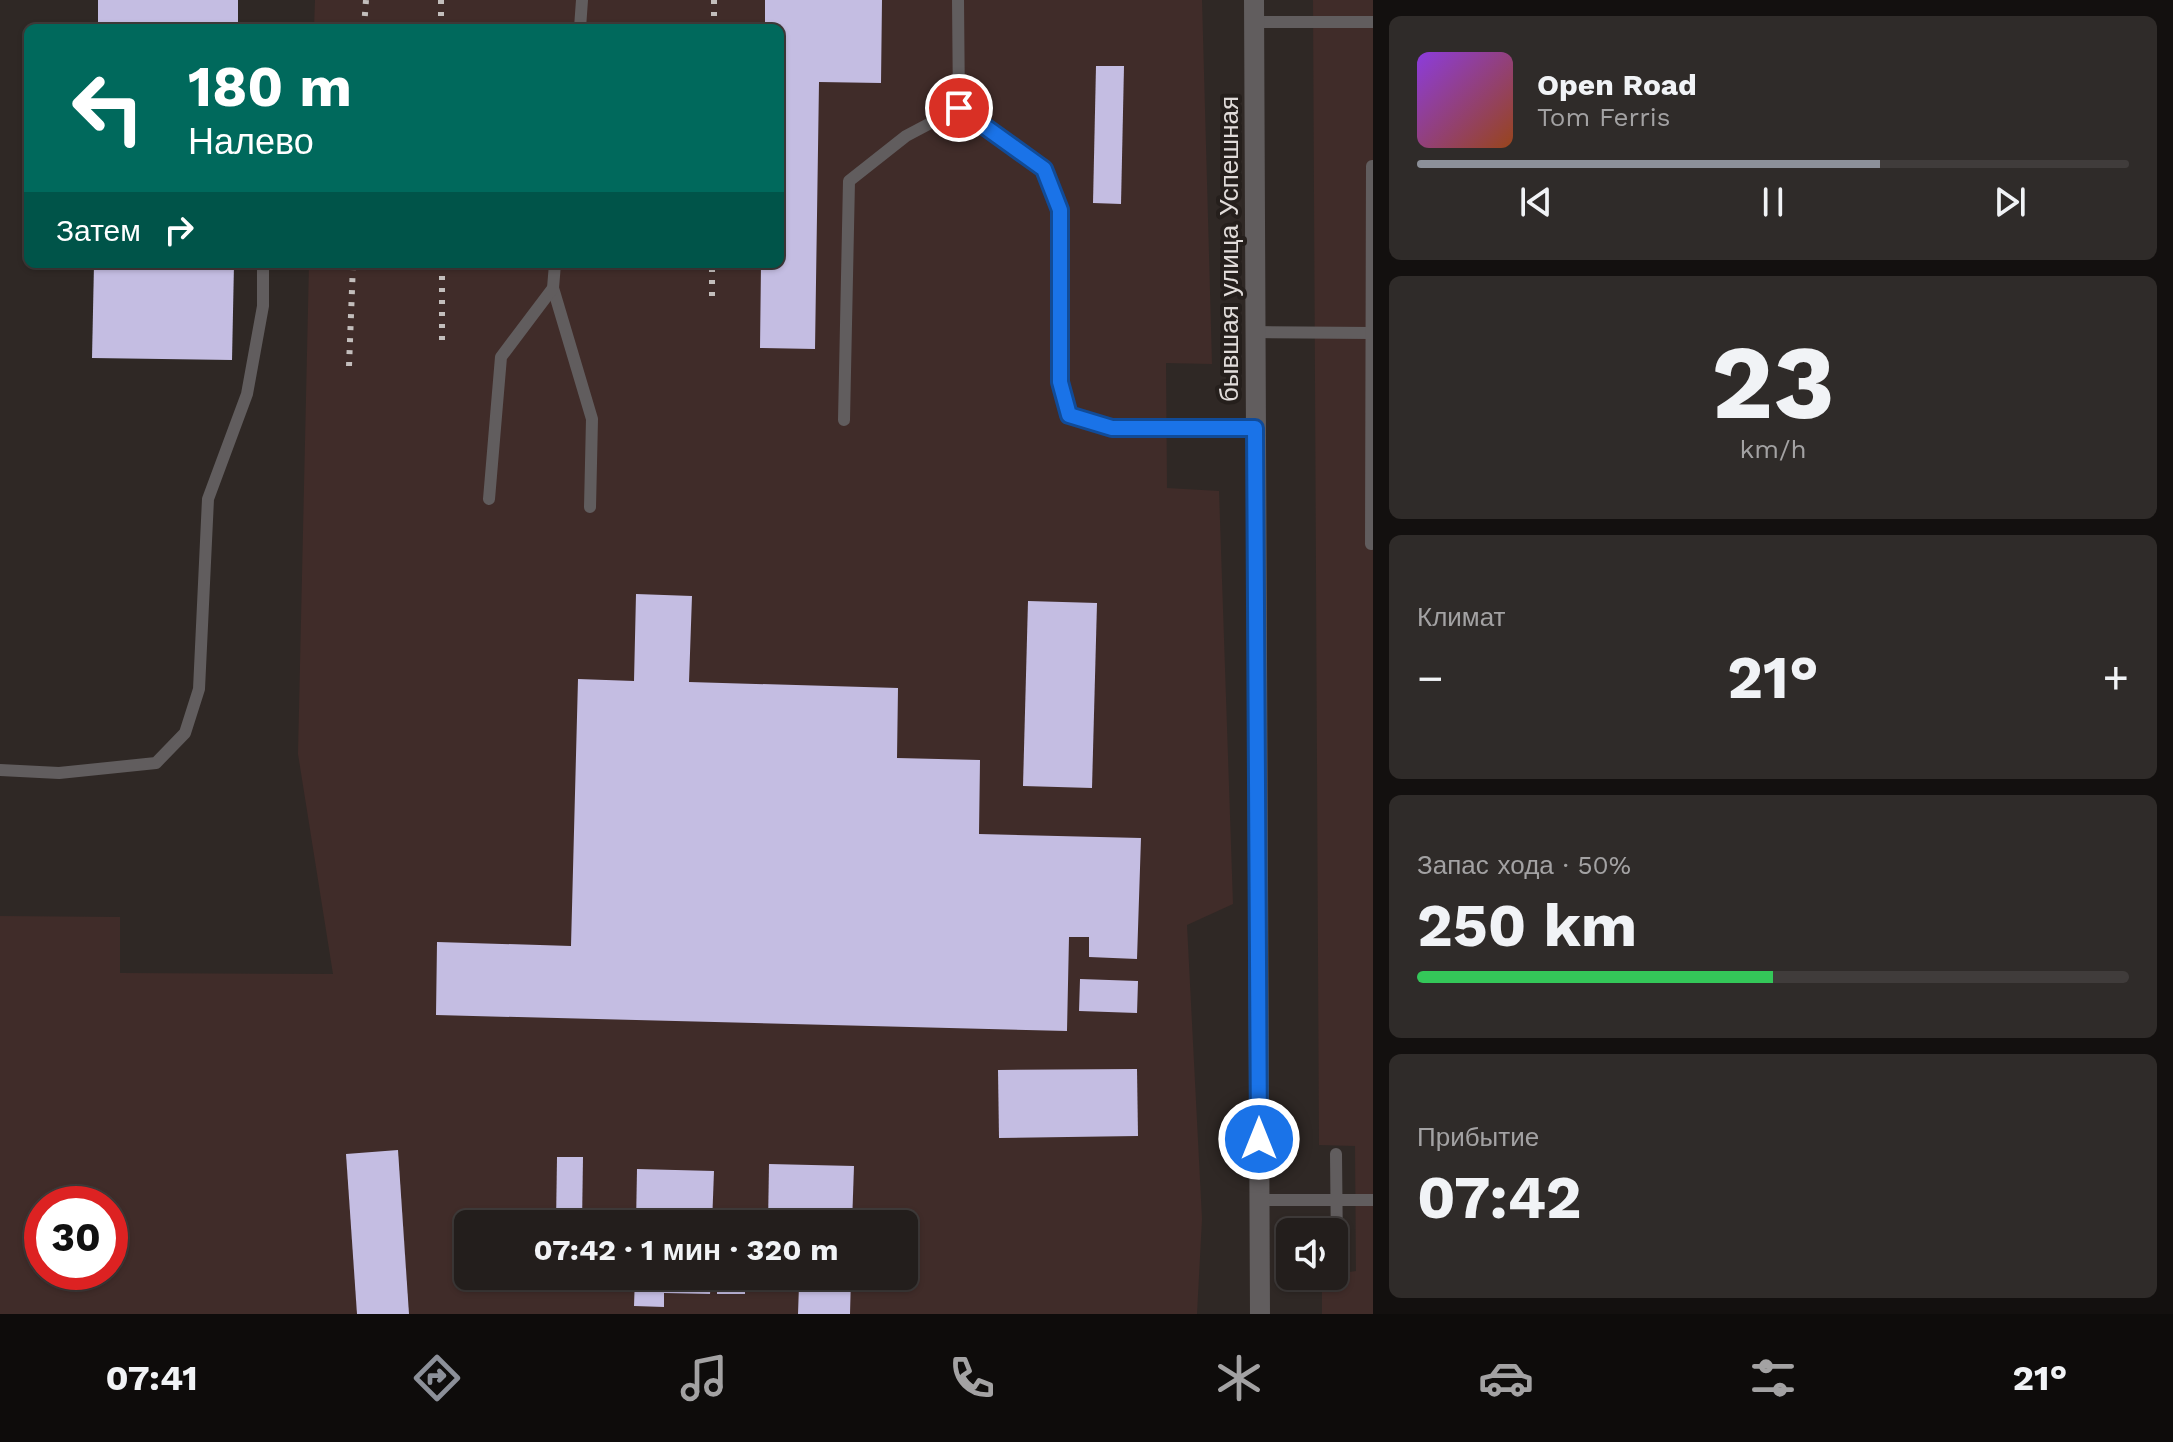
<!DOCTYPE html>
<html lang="ru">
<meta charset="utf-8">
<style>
:root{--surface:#231e1c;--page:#2f2b29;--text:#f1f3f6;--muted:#a3a2a3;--line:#403c3b;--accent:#8c9099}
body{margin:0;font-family:"Work Sans",sans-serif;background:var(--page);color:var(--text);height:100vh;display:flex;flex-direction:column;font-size:30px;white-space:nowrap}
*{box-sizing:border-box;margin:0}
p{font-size:26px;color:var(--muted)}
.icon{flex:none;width:44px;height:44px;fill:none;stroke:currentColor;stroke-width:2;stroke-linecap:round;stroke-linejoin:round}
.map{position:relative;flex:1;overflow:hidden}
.sheet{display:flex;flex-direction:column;gap:16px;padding:16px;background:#13100f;width:800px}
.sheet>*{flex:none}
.top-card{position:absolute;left:24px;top:24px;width:760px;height:244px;border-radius:12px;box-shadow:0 2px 6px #0004,0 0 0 2px var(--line);background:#00695c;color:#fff;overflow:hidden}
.tools{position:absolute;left:1276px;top:1218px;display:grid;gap:16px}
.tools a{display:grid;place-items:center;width:72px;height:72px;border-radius:12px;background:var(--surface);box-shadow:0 2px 6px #0004,0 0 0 2px var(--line);font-size:40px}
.speed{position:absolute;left:24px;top:1186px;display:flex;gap:16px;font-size:40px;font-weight:700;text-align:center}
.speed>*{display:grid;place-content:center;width:104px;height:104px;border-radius:50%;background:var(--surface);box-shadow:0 2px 6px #0004,0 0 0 2px var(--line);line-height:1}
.speed .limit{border:12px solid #d22;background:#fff;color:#111}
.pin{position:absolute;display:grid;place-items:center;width:68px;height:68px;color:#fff;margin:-34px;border:4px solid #fff;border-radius:50%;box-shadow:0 2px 8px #0007}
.me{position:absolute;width:88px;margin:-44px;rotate:0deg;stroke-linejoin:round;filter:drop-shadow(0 0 6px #0008)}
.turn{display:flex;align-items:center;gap:28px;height:168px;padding:0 32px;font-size:36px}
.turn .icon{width:104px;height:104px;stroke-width:2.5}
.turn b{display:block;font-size:56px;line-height:68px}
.then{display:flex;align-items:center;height:76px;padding:0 32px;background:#0003;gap:16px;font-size:30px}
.big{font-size:60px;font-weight:700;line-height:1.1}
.sheet .tile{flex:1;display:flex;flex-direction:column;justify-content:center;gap:12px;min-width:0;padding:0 28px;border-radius:12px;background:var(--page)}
.sheet .dial{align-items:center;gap:0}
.dial b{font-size:104px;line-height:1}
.song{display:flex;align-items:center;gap:24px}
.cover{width:96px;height:96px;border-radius:12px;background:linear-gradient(135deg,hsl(270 70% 55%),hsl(20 70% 35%))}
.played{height:8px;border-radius:4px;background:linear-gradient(90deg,var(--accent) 65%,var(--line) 65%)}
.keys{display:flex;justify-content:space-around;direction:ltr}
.heat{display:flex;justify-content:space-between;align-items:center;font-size:44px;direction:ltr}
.charge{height:12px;border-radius:6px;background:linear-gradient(90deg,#34c759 50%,var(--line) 0)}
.trip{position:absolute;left:454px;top:1210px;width:464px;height:80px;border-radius:12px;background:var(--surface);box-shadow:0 2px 6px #0004,0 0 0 2px var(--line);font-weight:700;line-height:80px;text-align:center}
.tabs{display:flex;height:128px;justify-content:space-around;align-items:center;background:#0e0c0b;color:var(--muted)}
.tabs .icon{width:56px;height:56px}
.tabs .current{color:var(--accent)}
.tabs b{font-size:36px;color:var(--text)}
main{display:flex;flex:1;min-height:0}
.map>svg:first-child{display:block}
.industrial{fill:#402c29;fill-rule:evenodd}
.building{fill:#c4bde2}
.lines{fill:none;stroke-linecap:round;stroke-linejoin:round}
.lane{stroke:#615d5e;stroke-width:12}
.street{stroke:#615d5e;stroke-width:20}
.rail{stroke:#c3bebc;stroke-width:6;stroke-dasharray:4 8;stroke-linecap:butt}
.route-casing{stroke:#114b97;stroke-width:20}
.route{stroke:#1a73e8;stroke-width:14}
.labels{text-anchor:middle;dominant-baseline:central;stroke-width:8;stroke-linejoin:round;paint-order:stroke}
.street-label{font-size:26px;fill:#e1dcda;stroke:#251f1c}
</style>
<main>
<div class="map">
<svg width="1373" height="1314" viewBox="0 0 1373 1314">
<rect width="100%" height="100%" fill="#2f2825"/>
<g class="industrial">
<path d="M315 0H1202L1212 364 1166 363 1167 488 1219 491 1233 904 1187 925 1202 1219 1197 1314H0V916L120 917V973L333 974 298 754 309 264H780V28H314ZM42 1204H110V1272H42ZM468 1224H904V1276H468Z"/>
<path d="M1313 0H1373V1314H1322V1276L1356 1271 1355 1146 1319 1145Z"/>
</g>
<g class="building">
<rect x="98" y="0" width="140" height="28"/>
<path d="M765 0H882L881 83 819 82 815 349 760 348 761 264H780V28H765Z"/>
<path d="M1096 66H1124L1121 204 1093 203Z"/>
<path d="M94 264H234L232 360 92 358Z"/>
<path d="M636 594 692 596 689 682 898 688 897 758 980 760 979 834 1141 838 1137 959 1089 957V937H1069L1067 1031 436 1015 437 942 571 946 578 679 634 681Z"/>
<path d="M1028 601 1097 603 1092 788 1023 786Z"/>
<path d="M1080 979 1138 981 1137 1013 1079 1011Z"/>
<path d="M1137 1069 1138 1136 999 1138 998 1070Z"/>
<path d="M398 1150 409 1314H357L346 1154Z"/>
<path d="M557 1157H583L582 1224H556Z"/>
<path d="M769 1164 854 1166 852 1224H768Z"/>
<path d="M637 1169 714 1171 712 1224H636Z"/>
<rect x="555" y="1276" width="26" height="4"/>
<path d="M635 1276H851L850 1314H798L799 1285 745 1284V1294H717V1283L711 1282 710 1294 664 1293V1307L634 1306Z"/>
</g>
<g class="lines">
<g class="lane">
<path d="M958 0 959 108 1044 169 1060 210V382L1069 415 1112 428H1255"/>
<path d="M1254 22H1373"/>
<path d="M580 28 582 0"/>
<path d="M553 288 592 419 590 507"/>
<path d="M1255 332 1372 333"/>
<path d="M844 420 849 181 906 136 959 108"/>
<path d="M489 499 501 357 553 288 555 264"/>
<path d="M1371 544 1372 166"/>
<path d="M0 770 59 773 156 763 185 733 199 689 208 499 247 394 263 306V264"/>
<path d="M1336 1154 1337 1253"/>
<path d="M1259 1200H1373"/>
</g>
<path class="street" d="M1254 0 1260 1314"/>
<g class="rail">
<path d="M441 0V28"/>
<path d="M364 28 366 0"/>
<path d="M714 28V0"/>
<path d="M442 264V342"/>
<path d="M712 296V264"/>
<path d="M349 366 353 264"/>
</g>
</g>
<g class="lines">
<g class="route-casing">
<path id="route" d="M959 108 1044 169 1060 210V382L1069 415 1112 428H1255L1259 1139"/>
</g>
<use href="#route" class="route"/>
</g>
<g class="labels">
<g class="street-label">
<text transform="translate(1229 249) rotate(-90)">бывшая улица Успешная</text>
</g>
</g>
</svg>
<div class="tools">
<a><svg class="icon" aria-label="sound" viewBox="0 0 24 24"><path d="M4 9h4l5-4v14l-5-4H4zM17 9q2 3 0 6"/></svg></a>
</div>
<div class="speed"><div class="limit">30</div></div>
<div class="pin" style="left:959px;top:108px;background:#d93025"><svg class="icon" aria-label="arrive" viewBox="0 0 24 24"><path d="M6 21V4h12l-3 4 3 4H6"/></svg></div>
<svg class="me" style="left:1259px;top:1139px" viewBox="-20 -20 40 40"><circle r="17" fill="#1a73e8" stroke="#fff" stroke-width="3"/><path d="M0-11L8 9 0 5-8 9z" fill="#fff"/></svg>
<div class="trip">07:42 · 1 мин · 320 m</div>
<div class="top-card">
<div class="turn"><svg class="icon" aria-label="left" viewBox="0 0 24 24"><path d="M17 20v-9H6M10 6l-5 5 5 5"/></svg><div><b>180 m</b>Налево</div></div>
<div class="then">Затем<svg class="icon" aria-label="right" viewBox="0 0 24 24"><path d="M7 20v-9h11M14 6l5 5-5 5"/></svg></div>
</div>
</div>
<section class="sheet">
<div class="tile">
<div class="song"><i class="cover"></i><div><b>Open Road</b><p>Tom Ferris</p></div></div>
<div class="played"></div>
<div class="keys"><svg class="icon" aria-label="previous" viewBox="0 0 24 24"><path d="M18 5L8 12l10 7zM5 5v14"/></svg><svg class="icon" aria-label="pause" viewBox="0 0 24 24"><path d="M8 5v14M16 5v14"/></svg><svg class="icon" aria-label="next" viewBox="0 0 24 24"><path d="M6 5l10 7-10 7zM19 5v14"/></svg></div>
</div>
<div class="tile dial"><b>23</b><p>km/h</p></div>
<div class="tile"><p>Климат</p>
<div class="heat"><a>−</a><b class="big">21°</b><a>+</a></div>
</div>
<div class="tile"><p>Запас хода · 50%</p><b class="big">250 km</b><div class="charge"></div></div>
<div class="tile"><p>Прибытие</p><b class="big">07:42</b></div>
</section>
</main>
<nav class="tabs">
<b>07:41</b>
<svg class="icon current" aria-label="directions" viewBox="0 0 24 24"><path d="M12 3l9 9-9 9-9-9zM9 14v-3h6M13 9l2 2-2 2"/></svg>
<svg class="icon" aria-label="music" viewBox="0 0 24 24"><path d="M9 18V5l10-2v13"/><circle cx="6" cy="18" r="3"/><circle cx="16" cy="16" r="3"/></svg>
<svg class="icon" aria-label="phone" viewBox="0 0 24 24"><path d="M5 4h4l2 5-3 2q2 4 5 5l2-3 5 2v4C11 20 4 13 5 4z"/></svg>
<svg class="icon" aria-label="climate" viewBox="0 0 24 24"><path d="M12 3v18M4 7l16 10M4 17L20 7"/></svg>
<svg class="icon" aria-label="car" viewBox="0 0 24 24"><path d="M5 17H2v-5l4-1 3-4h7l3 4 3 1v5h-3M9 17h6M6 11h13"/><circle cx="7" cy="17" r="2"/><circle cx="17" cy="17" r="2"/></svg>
<svg class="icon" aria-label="filters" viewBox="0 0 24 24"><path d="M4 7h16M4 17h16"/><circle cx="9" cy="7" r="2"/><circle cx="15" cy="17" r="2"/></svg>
<b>21°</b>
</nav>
